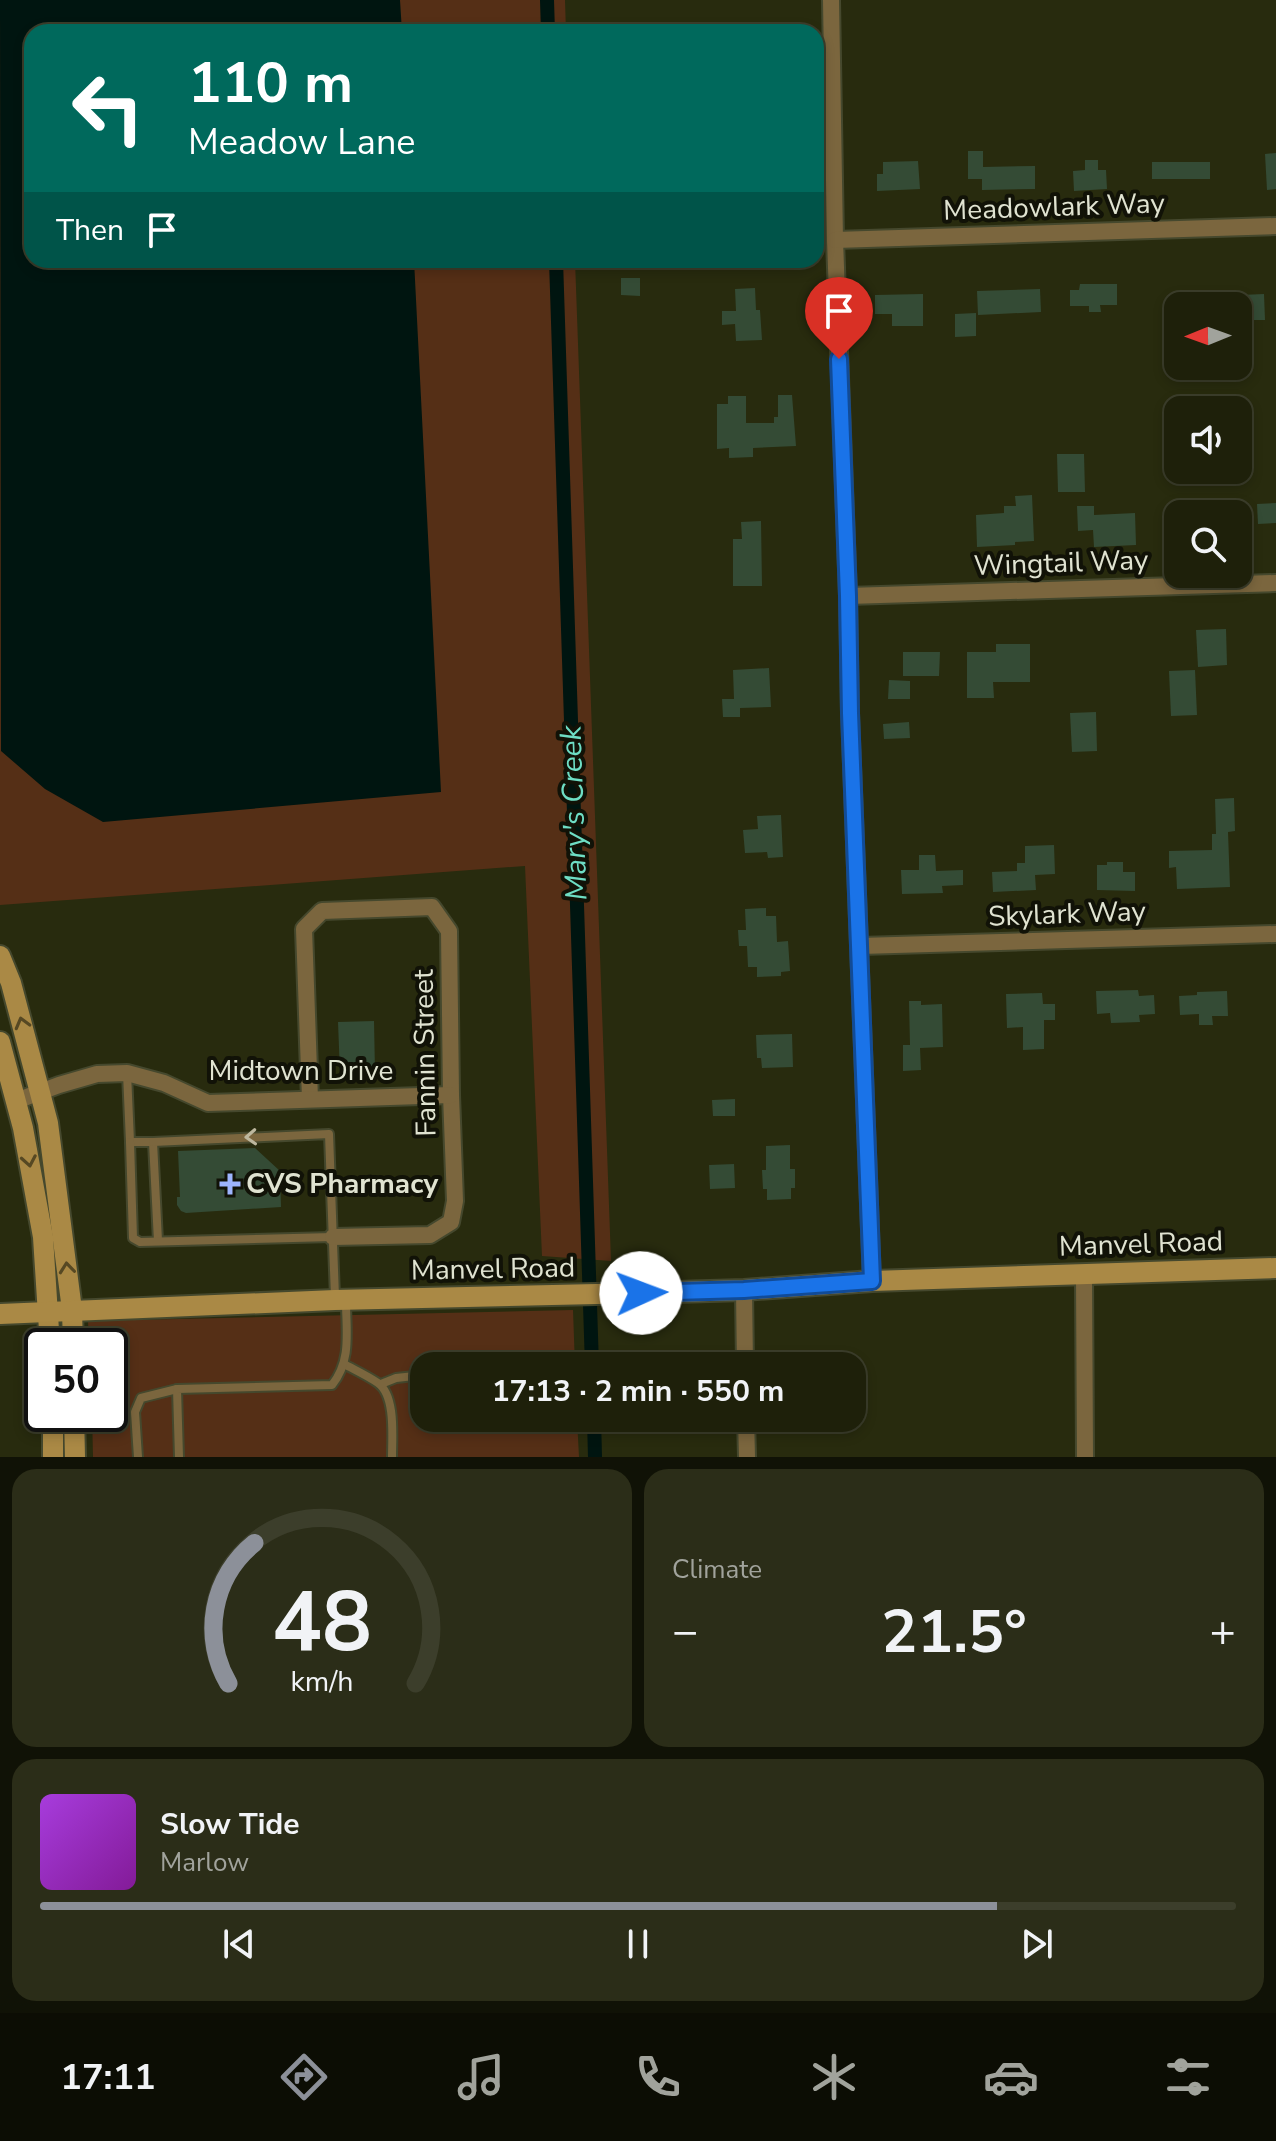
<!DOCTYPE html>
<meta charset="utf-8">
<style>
:root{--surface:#1e200a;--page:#2b2d18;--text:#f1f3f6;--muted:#a1a39c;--line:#3c3e2b;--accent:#8c9099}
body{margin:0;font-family:"Nunito Sans",sans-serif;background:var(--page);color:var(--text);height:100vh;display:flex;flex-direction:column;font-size:30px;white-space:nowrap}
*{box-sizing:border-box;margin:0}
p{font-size:26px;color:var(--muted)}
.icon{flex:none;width:44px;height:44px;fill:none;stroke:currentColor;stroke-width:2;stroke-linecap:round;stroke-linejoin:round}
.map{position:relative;height:1457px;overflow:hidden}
.details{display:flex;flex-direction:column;gap:12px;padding:12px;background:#101206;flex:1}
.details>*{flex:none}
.hud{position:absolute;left:24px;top:24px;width:800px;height:244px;border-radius:24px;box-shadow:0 4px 12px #0003,0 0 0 2px var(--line);background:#00695c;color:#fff;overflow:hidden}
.needle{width:52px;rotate:269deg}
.controls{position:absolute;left:1164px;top:292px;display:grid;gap:16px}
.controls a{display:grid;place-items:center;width:88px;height:88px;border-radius:16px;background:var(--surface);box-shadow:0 4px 12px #0003,0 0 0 2px var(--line);font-size:40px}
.speed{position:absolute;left:24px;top:1328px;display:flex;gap:16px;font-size:40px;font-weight:700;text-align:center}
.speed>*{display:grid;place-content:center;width:104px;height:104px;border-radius:50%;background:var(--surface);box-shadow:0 4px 12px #0003,0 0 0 2px var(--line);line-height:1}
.speed .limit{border:4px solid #111;border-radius:12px;background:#fff;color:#111}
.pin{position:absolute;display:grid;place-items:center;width:68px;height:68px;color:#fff;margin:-82px -34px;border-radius:50% 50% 50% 0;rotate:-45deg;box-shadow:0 0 8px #0007}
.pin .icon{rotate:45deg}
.me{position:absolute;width:88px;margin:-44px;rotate:88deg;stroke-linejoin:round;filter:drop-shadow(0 0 6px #0008)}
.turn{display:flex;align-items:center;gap:28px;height:168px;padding:0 32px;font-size:36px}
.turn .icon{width:104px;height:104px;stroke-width:2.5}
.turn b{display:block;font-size:56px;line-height:68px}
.then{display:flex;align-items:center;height:76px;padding:0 32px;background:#0003;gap:16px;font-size:30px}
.big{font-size:60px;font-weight:700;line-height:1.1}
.details .tile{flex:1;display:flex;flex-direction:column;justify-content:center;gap:12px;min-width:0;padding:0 28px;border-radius:24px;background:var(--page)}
.details .dial{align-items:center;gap:0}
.dial svg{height:208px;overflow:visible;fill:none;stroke:var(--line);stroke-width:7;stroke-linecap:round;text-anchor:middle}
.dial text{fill:var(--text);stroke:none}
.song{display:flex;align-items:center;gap:24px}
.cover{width:96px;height:96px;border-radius:12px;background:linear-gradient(135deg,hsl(280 70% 55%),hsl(290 70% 35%))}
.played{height:8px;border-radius:4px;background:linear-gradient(90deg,var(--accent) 80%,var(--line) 80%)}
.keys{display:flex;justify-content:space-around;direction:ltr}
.heat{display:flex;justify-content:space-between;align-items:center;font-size:44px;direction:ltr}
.details .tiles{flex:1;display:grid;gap:12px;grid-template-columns:1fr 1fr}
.tile:last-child{grid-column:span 2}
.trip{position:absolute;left:410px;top:1352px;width:456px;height:80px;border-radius:24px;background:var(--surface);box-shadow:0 4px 12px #0003,0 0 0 2px var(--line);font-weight:700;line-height:80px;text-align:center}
.menu{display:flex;height:128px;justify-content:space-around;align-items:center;background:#0c0d04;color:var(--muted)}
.menu .icon{width:56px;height:56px}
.menu .selected{color:var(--accent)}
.menu b{font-size:36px;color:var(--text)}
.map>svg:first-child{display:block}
.green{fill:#552f16}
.water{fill:#001510}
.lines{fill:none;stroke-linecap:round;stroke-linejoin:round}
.canal{stroke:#001510;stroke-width:14}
.building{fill:#344b35}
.lane-casing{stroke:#45482d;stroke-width:12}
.street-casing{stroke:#45482d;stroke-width:20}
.secondary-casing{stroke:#45482d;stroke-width:24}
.lane{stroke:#7b663e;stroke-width:8}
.street{stroke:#7b663e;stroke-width:16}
.secondary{stroke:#aa8945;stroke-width:20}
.oneway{stroke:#564823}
.oneway2{stroke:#bdb79e}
.route-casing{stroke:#114b97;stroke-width:20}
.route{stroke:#1a73e8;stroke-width:14}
.poi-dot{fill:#9db4fd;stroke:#111207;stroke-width:3}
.labels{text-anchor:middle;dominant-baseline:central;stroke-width:8;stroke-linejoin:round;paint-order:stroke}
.street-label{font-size:28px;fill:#e0e3d1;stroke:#111207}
.poi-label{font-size:28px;font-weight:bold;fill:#e0e3d1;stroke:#111207;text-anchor:start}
.water-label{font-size:30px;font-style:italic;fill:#6edec5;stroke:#111207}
</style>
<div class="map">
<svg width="1276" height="1457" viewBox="0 0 1276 1457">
<rect width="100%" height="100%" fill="#282b0e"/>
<g class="green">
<path d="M0 0H565L566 32H32V260H575L611 1261 542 1256 525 866 0 905Z"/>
<path d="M573 1310 575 1366H424V1418H577L579 1457H93L92 1414H110V1346H89L88 1321Z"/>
</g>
<path class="water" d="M0 0H400L402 32H32V260H414L441 792 103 822 45 789 1 751Z"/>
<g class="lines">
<g class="canal">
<path d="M547 0 548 32"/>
<path d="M556 260 592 1366"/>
<path d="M594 1418 595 1457"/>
</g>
</g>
<g class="building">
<path d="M968 151H983V167L1035 166V189L982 190V179H968Z"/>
<path d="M1276 153V189L1267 190 1265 154Z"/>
<path d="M1085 160H1098V170H1106L1107 189 1074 191 1073 171 1085 170Z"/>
<path d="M918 161 920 189 877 191V174H883V162Z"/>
<rect x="1152" y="162" width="58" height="17"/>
<path d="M621 278H640V296L621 295Z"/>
<path d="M1080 284H1117V305H1100L1101 312H1089V306H1070V290H1079Z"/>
<path d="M755 288 756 310H760L762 340 736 341 735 324 722 325V311H736L735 289Z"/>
<path d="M1040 289 1041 312 978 315 977 291Z"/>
<path d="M923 294V326H892V314H875V295Z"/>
<path d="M1264 294 1265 320H1242L1241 295Z"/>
<path d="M976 313V336L955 337V314Z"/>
<path d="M778 395H792L796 446 753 448V457L729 458V448L717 449V404H728V396H746V423H774V417H778Z"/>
<path d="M1057 454H1084L1085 492H1058Z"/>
<path d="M1032 495 1034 541 1015 542V545L977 547 976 515 1004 513V506H1016L1015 496Z"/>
<path d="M1276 503V523L1258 524 1257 504Z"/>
<path d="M1077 506H1094V515L1135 513 1136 545 1094 547 1093 530 1078 531Z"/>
<path d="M761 521 762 586H733V539H742L741 522Z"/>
<path d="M1226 629 1227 665 1198 667 1196 630Z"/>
<path d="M996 644H1030V682H993L994 698H967V652H996Z"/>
<path d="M903 652H940L939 676H903Z"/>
<path d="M769 668 771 707 740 708V717H723L722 699H734L733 670Z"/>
<path d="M1195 670 1197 715 1171 716 1169 671Z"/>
<path d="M889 680 910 681V699H888Z"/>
<path d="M1096 712 1097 751 1072 752 1070 713Z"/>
<path d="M909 722 910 738 884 739 883 724Z"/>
<path d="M1234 798 1235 831 1228 832 1230 887 1177 889 1176 867 1169 868V851L1212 850V834H1216L1215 799Z"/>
<path d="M781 815 783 857 768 858 767 852 745 853 743 830 758 829 757 816Z"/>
<path d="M1054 845 1055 874 1035 875 1036 890 993 892 992 872 1017 871V863H1025V846Z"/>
<path d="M919 855H935L936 871 963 870V885L942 886 943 893 902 894 901 870H919Z"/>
<path d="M1107 862H1123V872H1135V891L1097 890V865H1107Z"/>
<path d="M766 908V916H776L777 942 788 941 790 971 781 972V976L757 977V967H748L747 946H739L738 930H746L745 909Z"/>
<path d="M1138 990 1139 996 1154 995 1155 1014 1139 1015 1140 1022 1111 1023 1110 1013 1097 1014 1096 991Z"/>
<path d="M1227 991 1228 1016H1212L1213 1025H1199V1014L1180 1015 1179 996 1197 995V992Z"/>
<path d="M1042 993 1043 1004H1055V1020H1044V1049L1023 1050V1027L1007 1028 1006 994Z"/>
<path d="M909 1001H921V1005L942 1004 943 1047 920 1048 921 1070 903 1071V1045H910Z"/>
<path d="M374 1021 375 1072 340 1073 338 1022Z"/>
<path d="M792 1034 793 1067 762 1068 761 1058H757L756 1035Z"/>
<path d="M735 1099V1116H713L712 1100Z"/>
<path d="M790 1145V1169H795V1188H791V1199L767 1200V1189H763L762 1170H766V1146Z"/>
<path d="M255 1148 280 1171 281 1207 186 1213 181 1211 177 1205V1197H180L178 1151Z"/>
<path d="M734 1164 735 1188 710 1189 709 1165Z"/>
</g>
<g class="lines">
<g class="lane-casing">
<g id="lane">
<path d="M127 1073 130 1142H153L158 1241"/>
<path d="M130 1142 133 1238 140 1242 333 1237"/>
<path d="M153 1142 329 1134 335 1297"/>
<path d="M344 1364C355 1370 368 1376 378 1383 396 1396 392 1437 392 1457"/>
<path d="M381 1384 396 1378 424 1375"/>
<path d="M138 1457 135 1412 141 1398 177 1389"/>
<path d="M179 1457 177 1389 332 1385C352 1360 346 1331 346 1301"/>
</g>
</g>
<g class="street-casing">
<g id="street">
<path d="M831 0 835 240 848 596 850 713 872 1281"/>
<path d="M835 240 1276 226"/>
<path d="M848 596 1276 583"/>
<path d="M860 946 1276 934"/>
<path d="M310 1099 304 929 322 911 432 907 449 931 451 1095 455 1201 451 1222 430 1235 333 1237"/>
<path d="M16 1101 59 1085 97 1074 127 1073 164 1083 208 1103 451 1095"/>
<path d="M1084 1274 1085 1457"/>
<path d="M744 1290 745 1366"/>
<path d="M746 1418 747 1457"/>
</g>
</g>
<g class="secondary-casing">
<g id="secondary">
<path d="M0 956 11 983 48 1123 72 1310 73 1346"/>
<path d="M0 1042 23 1128 43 1237 50 1346"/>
<path d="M0 1314 335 1300 641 1293 744 1290 872 1281 1276 1268"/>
<path d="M53 1414V1457"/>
<path d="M74 1414 75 1457"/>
</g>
</g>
<use href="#lane" class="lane"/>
<use href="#street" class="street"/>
<use href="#secondary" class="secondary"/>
</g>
<defs><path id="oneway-chevron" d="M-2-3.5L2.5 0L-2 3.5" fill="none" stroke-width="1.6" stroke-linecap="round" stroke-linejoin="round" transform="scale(2)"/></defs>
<g class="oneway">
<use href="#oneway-chevron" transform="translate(22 1023) rotate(-105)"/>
<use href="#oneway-chevron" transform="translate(29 1161) rotate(80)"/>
<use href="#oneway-chevron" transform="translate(67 1268) rotate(-96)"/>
</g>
<use class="oneway2" href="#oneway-chevron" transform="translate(251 1137) rotate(177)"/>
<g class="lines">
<g class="route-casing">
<path id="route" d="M641 1293 744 1290 872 1281 850 713 848 596 839 359"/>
</g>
<use href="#route" class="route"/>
</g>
<path class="poi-dot" d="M226 1172h8v8h8v8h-8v8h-8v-8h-8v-8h8z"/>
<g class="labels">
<g class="street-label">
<text transform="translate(1054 207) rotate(-2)">Meadowlark Way</text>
<text transform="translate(1061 563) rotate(-2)">Wingtail Way</text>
<text transform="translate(1067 914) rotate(-2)">Skylark Way</text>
<text transform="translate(425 1053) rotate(-91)">Fannin Street</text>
<text x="301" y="1071">Midtown Drive</text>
<text transform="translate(1141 1244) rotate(-2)">Manvel Road</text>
<text transform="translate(493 1269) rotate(-1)">Manvel Road</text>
</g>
<g class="poi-label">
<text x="246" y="1184">CVS Pharmacy</text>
</g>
<g class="water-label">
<text transform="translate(574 813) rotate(-92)">Mary's Creek</text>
</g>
</g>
</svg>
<div class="controls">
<a><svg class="needle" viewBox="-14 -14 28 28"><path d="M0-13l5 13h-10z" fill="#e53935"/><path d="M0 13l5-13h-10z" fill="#a1a39c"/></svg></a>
<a><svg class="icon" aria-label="sound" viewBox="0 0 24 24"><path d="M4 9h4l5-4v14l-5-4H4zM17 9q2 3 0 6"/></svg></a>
<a><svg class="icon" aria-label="search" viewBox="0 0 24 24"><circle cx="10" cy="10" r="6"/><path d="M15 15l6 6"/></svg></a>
</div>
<div class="speed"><div class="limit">50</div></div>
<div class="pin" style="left:839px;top:359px;background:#d93025"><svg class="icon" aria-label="arrive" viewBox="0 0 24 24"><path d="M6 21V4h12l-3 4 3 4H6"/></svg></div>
<svg class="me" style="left:641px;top:1293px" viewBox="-20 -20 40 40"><circle r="19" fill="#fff"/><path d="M0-13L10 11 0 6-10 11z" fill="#1a73e8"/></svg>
<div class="trip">17:13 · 2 min · 550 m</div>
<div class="hud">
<div class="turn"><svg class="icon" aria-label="left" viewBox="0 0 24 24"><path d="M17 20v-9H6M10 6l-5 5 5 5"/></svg><div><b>110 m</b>Meadow Lane</div></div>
<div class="then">Then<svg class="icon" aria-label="arrive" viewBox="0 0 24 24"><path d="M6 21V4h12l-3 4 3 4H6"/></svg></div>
</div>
</div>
<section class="details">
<div class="tiles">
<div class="tile dial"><svg viewBox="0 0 100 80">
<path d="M14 69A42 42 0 1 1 86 69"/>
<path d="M14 69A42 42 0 0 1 24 15" stroke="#8c9099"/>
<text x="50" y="56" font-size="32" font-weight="700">48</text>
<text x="50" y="72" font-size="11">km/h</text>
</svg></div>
<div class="tile"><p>Climate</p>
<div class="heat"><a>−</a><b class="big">21.5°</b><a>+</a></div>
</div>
<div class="tile">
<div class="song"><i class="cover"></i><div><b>Slow Tide</b><p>Marlow</p></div></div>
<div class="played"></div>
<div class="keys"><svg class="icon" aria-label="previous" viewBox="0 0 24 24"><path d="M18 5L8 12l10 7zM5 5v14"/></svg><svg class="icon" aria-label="pause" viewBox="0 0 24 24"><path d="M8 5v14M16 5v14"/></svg><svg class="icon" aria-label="next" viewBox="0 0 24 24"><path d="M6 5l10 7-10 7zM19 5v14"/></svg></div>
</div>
</div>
</section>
<nav class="menu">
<b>17:11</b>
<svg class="icon selected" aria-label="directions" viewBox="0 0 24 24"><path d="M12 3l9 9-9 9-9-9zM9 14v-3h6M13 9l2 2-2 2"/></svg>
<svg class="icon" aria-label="music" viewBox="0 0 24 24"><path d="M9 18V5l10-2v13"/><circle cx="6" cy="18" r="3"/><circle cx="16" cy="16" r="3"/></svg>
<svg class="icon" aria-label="phone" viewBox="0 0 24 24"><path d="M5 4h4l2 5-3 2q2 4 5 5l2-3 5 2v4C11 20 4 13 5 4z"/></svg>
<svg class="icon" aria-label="climate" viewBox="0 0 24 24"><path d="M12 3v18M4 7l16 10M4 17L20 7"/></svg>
<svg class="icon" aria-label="car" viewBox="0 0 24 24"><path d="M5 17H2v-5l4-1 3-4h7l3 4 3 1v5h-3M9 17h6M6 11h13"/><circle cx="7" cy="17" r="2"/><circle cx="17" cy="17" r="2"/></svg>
<svg class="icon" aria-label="filters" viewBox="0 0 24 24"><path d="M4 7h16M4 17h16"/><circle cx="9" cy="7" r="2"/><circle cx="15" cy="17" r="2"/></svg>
</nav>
